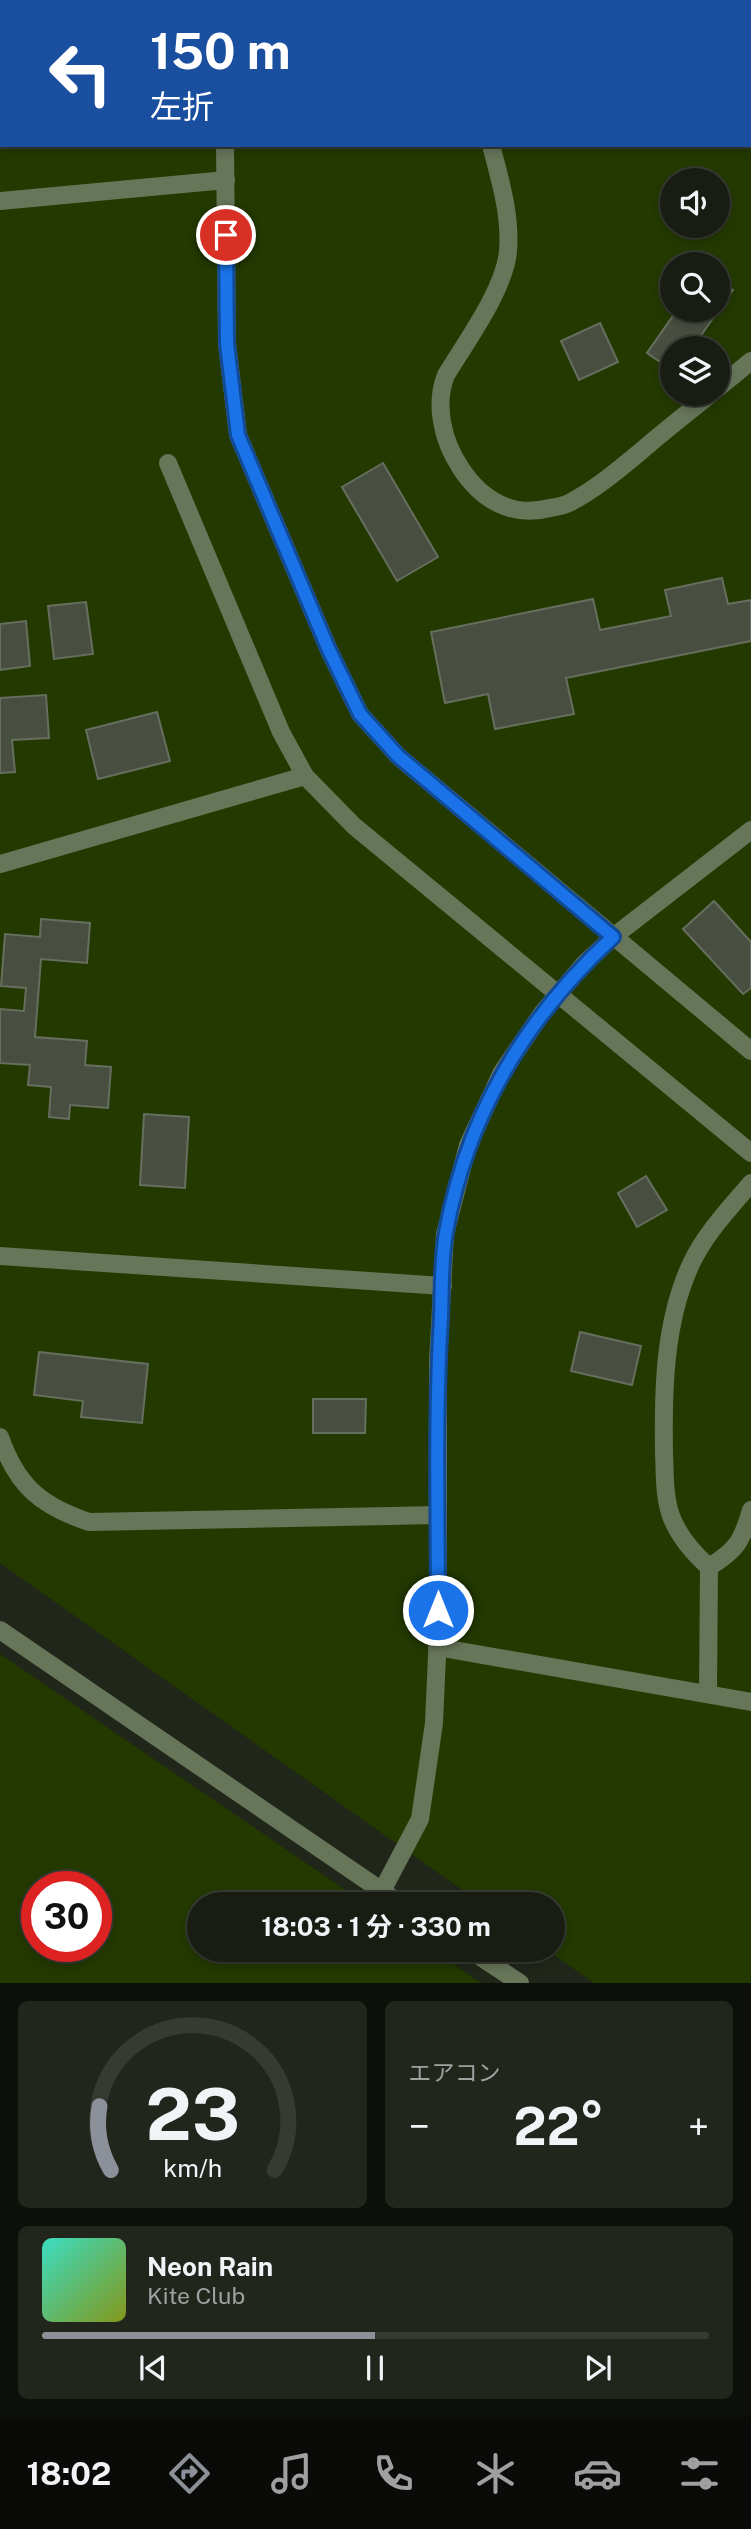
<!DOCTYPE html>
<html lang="ja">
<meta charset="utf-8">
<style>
:root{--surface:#181c13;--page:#21251c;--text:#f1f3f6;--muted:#9fa1a0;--line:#363a33;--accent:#8c9099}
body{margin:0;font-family:"Public Sans","Noto Sans JP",sans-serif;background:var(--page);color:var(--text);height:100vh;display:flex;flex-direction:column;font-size:26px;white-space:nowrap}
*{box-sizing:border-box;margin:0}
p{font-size:23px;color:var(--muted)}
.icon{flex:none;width:38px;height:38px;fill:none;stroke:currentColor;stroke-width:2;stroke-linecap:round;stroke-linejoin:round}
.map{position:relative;height:1983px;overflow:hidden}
.side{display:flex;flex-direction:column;gap:18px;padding:18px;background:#0d0f0a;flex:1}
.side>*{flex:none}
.hud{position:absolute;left:0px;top:0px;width:752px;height:147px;box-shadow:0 4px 10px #0003,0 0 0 2px var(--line);background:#1a4fa0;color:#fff;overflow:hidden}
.controls{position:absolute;left:660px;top:168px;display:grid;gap:14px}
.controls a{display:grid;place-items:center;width:70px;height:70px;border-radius:50%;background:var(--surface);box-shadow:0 4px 10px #0003,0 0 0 2px var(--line);font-size:35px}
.speed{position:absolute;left:21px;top:1871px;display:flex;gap:14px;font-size:35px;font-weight:700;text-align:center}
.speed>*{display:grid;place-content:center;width:91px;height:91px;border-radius:50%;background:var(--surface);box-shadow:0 4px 10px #0003,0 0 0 2px var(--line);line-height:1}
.speed .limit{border:10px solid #d22;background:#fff;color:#111}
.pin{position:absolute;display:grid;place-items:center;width:60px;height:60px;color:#fff;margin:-30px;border:4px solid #fff;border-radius:50%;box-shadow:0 2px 7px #0007}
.me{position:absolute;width:77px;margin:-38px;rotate:0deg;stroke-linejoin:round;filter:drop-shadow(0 0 5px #0008)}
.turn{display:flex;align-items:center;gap:24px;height:147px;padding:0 35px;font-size:32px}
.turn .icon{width:91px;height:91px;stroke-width:2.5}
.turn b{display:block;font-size:49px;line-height:60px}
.big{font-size:52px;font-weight:700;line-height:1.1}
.side .tile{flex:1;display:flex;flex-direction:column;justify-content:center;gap:10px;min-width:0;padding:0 24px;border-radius:10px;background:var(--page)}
.side .dial{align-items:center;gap:0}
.dial svg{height:182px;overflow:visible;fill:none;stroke:var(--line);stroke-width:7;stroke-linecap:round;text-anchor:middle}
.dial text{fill:var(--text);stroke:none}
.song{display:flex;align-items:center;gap:21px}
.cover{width:84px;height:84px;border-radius:10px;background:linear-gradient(135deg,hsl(170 70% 55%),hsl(70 70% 35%))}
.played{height:7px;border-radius:4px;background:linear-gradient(90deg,var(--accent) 50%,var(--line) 50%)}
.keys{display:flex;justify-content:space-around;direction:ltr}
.heat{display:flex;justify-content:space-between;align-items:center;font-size:38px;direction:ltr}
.side .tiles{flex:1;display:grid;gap:18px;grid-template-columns:1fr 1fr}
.tile:last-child{grid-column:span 2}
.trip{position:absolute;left:187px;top:1892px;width:378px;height:70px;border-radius:35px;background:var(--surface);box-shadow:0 4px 10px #0003,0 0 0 2px var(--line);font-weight:700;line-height:70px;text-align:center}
.dock{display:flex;height:112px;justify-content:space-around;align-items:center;background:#0a0b08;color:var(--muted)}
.dock .icon{width:49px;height:49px}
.dock .current{color:var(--accent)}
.dock b{font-size:32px;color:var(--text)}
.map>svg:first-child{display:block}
.green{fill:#233900;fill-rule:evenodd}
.building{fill:#484f41;stroke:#666e5f;stroke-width:2}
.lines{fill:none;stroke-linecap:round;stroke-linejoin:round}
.minor{stroke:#677559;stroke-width:18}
.route-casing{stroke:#114b97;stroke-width:18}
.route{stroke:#1a73e8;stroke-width:12}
</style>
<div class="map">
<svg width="751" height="1983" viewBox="0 0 751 1983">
<rect width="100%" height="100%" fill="#202619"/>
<g class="green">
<path d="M0 0H751V1983H594L547 1950H553V1904H482L0 1563ZM2 2H751V145H2ZM672 180H718V226H672ZM672 264H718V310H672ZM672 348H718V394H672Z"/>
<path d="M0 1654 366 1904H200V1950H433L481 1983H0ZM37 1886H96V1946H37Z"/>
</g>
<g class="building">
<path d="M718 280 733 290 692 348H672V370L647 353 677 310H718Z"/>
<path d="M600 323 618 362 579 380 561 341Z"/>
<path d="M383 463 438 557 397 581 342 487Z"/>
<path d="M722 578 728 604 751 600V641L566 678 574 714 495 729 488 694 445 703 431 632 593 599 600 630 671 616 665 590Z"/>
<path d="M86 602 93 654 54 659 48 606Z"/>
<path d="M26 621 30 666 0 670V624Z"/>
<path d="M46 695 49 738 12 740 15 772 0 773V698Z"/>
<path d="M157 712 170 761 98 779 86 730Z"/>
<path d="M714 901 751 942V988L743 994 683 929Z"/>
<path d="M41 919 90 923 87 963 41 959 35 1037 87 1041 85 1065 111 1067 108 1108 70 1105 69 1119 49 1117 51 1087 28 1085 30 1065 0 1063V1009L24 1011 26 988 1 986 5 934 40 937Z"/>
<path d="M144 1114 189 1117 185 1188 140 1185Z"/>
<path d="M646 1176 667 1210 637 1227 618 1193Z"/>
<path d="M580 1332 641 1346 632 1385 571 1371Z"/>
<path d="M39 1352 148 1364 142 1423 81 1417 83 1401 34 1395Z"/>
<path d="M313 1399H366L365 1433H313Z"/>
</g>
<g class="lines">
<g class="minor">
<path d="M225 0V2"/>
<path d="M454 0V2"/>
<path d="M225 145 227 344 238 435 328 648 360 714 398 756 751 1051"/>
<path d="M491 145C500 180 511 215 508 251 505 289 466 342 446 375 434 405 443 441 460 467 481 500 512 518 550 508 557 507 564 506 571 502 596 489 618 470 640 452 663 432 687 413 711 394"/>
<path d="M0 201 226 180"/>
<path d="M718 388 751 361"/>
<path d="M168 463 281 732 305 776 354 826 751 1153"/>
<path d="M0 864 305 776"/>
<path d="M0 1256 443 1286"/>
<path d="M0 1437C17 1486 41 1506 89 1522L438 1515"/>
<path d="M709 1567C737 1550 742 1541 751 1510"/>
<path d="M0 1630 401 1904"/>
<path d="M437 1647 751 1702"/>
<path d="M708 1693 709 1567C693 1553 679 1537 671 1516 664 1496 665 1474 664 1453 663 1391 664 1322 691 1264 705 1234 729 1209 751 1183"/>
<path d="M382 1891 420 1819 434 1723 438 1634V1362L445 1234 468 1145 502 1072 543 1012 585 963 613 937 751 830"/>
<path d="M470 1950 520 1983"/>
</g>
</g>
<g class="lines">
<g class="route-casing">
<path id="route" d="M226 235 227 344 238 435 328 648 360 714 398 756 613 937C526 1017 467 1116 446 1232 441 1260 442 1290 441 1317 435 1415 438 1513 438 1610"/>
</g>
<use href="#route" class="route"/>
</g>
</svg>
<div class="controls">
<a><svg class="icon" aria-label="sound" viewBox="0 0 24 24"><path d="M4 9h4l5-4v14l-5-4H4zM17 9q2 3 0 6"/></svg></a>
<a><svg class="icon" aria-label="search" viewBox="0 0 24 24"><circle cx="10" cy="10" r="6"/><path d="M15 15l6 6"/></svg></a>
<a><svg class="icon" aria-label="layers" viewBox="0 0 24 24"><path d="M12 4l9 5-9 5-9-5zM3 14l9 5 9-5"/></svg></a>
</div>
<div class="speed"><div class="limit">30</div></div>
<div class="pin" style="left:226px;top:235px;background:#d93025"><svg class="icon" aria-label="arrive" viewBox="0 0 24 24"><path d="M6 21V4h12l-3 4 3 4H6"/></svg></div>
<svg class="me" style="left:438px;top:1610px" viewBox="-20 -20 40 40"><circle r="17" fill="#1a73e8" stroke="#fff" stroke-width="3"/><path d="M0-11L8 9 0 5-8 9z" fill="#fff"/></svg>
<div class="trip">18:03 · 1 分 · 330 m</div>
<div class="hud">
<div class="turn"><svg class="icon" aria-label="left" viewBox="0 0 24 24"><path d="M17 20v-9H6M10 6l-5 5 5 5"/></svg><div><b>150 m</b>左折</div></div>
</div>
</div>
<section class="side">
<div class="tiles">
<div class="tile dial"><svg viewBox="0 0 100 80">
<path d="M14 69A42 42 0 1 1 86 69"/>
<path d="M14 69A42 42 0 0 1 9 41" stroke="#8c9099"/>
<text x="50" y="56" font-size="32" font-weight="700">23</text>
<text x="50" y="72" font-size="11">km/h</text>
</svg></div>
<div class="tile"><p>エアコン</p>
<div class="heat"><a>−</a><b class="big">22°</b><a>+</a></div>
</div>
<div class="tile">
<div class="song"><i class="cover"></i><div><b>Neon Rain</b><p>Kite Club</p></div></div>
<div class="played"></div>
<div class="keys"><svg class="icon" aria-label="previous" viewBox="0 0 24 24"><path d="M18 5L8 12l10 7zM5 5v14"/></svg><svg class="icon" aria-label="pause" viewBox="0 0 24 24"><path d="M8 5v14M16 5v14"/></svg><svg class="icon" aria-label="next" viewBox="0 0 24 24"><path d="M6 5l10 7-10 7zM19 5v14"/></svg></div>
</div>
</div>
</section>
<nav class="dock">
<b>18:02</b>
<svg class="icon current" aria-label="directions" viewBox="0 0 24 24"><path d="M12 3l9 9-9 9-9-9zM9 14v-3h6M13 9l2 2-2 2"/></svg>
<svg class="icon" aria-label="music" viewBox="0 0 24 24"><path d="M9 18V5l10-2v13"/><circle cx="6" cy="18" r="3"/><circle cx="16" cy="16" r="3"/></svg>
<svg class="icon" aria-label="phone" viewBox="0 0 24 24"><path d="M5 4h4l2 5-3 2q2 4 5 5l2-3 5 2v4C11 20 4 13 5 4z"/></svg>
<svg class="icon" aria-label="climate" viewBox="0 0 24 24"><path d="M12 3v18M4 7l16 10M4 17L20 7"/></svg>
<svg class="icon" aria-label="car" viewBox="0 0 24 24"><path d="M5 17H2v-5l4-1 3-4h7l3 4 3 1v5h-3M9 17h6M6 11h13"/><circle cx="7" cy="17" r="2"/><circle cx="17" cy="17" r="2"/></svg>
<svg class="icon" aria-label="filters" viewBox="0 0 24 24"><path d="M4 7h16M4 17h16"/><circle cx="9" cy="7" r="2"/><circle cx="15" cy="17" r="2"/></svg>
</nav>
